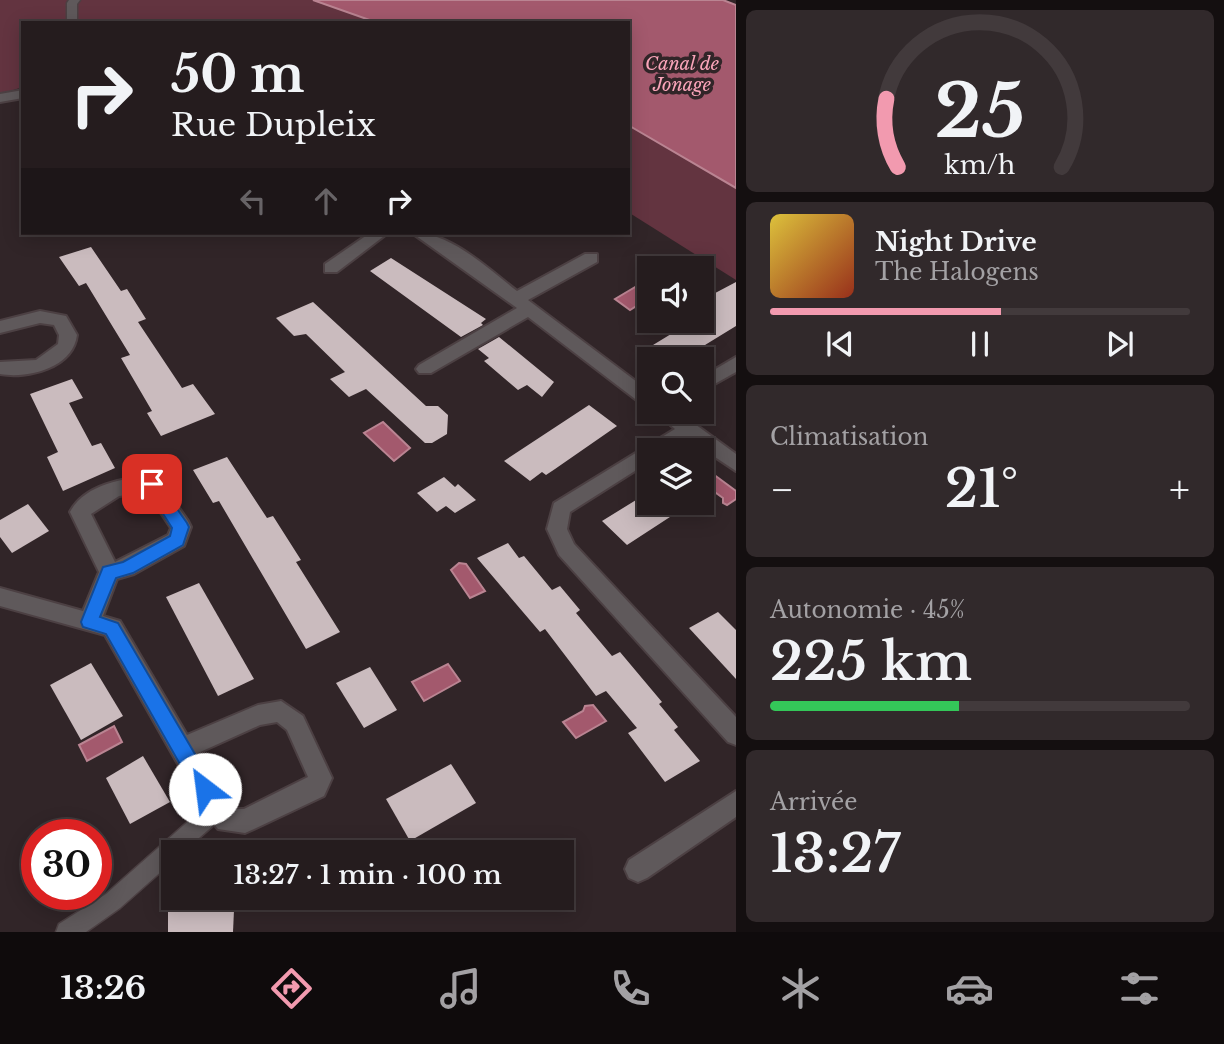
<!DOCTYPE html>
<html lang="fr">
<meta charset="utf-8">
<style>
:root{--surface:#251c1e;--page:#31292b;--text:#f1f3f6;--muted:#a3a1a4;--line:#423a3c;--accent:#f29aaf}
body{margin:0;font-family:"Libre Baskerville",serif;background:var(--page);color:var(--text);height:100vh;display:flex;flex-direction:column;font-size:26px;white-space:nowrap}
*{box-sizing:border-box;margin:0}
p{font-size:23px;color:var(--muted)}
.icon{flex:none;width:38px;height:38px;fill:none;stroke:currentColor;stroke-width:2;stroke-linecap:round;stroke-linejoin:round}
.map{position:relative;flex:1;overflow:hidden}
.panel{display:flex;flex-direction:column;gap:10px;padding:10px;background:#140f10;width:488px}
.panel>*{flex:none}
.guide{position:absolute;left:21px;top:21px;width:609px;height:214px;border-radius:0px;box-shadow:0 4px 18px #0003,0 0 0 2px var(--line);background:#251c1e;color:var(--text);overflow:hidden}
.fabs{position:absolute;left:637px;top:256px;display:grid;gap:14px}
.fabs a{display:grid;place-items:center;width:77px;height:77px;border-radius:0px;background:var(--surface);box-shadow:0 4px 18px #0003,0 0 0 2px var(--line);font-size:35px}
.speed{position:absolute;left:21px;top:819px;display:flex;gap:14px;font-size:35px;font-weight:700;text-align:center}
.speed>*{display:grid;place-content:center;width:91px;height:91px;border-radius:50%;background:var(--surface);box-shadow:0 4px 18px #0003,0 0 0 2px var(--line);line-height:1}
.speed .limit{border:10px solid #d22;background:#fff;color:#111}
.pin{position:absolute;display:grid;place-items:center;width:60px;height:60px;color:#fff;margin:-30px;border-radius:14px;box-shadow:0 4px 10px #0006}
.me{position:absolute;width:77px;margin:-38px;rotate:330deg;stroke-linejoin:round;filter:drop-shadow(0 0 5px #0008)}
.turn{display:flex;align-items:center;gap:24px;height:147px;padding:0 35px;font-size:32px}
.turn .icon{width:91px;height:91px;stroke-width:2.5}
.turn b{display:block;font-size:49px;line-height:60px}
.lanes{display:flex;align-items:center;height:66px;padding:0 35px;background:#0003;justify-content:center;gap:35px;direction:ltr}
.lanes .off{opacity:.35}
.big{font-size:52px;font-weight:600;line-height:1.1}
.panel .card{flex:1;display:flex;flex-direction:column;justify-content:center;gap:10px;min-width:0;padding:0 24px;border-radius:10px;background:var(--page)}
.panel .dial{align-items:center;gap:0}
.dial svg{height:182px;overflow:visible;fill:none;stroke:var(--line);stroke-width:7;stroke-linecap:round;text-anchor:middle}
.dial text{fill:var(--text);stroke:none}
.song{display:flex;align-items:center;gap:21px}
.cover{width:84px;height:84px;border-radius:10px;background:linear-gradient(135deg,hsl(50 70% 55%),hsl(10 70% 35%))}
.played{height:7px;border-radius:4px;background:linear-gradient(90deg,var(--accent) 55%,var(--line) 55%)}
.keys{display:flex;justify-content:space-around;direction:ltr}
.heat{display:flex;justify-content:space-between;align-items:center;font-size:38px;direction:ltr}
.charge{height:10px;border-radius:5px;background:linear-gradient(90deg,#34c759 45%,var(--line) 0)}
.trip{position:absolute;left:161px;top:840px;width:413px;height:70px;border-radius:0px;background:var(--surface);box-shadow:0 4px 18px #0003,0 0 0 2px var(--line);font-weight:600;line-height:70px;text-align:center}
.menu{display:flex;height:112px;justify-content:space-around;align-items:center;background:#0f0b0c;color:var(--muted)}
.menu .icon{width:49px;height:49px}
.menu .selected{color:var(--accent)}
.menu b{font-size:32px;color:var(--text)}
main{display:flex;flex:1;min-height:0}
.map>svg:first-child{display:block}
.green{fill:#633440}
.water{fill:#a3596d;stroke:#ba8492;stroke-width:2}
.building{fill:#cabbbe}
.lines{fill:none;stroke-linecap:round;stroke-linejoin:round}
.service-casing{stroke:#4c4043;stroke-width:3}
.minor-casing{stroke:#4c4043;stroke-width:4}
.service{fill:#5f595b;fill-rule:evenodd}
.minor{fill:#5f595b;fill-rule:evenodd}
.route{fill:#1a73e8;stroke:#114b97;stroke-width:2}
.labels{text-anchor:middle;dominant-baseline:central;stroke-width:7;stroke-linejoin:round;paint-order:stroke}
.far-water-label{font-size:18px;font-style:italic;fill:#faa5ba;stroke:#312528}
</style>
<main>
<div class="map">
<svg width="736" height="932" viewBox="0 0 736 932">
<rect width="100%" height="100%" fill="#312528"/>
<g class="green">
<path d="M0 0H313L378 23H23V87L0 94Z"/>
<path d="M628 125 736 188V280L628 212Z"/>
</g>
<g class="water">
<path d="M313 0H723L736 5V188L628 125V23H378Z"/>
<path d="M642 283H649V298L630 310 615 299Z"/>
<path d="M383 422 410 448 394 461 364 433Z"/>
<path d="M713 474 736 491V499L727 505 723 503V498L702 483Z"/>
<path d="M459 563 466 564 485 591 470 598 451 570Z"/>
<path d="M448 664 460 681 424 701 412 682Z"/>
<path d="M593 705 606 721 576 738 563 722 583 711 585 706Z"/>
<path d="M114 726 122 742 87 761 79 745Z"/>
</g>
<g class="building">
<path d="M91 247 121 291 127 289 146 319 138 322 182 388 193 384 215 414 161 436 147 413 152 411 121 358 130 355 86 283 79 286 59 257Z"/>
<path d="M391 258 486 319 481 323 483 325 461 337 370 271Z"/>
<path d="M736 282V326L705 345 708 350 693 359H673L653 345 694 320H702V315L714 308 702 300Z"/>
<path d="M313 302 426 406H438L448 415 447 434 432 443H425L366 389 349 397 330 379 345 372 306 334 294 336 276 318Z"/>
<path d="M499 337 554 382 542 397 527 385 518 390 484 361 489 358 478 349Z"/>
<path d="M72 379 83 398 69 403 92 446 101 443 115 468 63 491 47 457 58 452 30 394Z"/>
<path d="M589 405 617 426 555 469 546 475 542 472 530 481 504 461Z"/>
<path d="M227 457 267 518 273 516 301 560 296 562 340 632 306 649 219 501 213 503 193 470Z"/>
<path d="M444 477 455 487 458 484 476 500 455 513 446 506 437 512 417 493Z"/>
<path d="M649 492V502H693L627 545 602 521Z"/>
<path d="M28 504 49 531 12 553 0 537V520Z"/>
<path d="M508 543 519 558 524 556 552 590 560 586 580 610 576 613 612 656 620 652 662 702 659 704 678 727 674 730 700 761 665 782 628 733 637 728 606 691 596 696 545 629 540 632 477 558Z"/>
<path d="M199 583 254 679 218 696 166 597Z"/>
<path d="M718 612 736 630V679L689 628Z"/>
<path d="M91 663 123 716 81 740 50 685Z"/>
<path d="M370 667 397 710 364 728 336 683Z"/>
<path d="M143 756 170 802 130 824 106 778Z"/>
<path d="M451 764 476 803 410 841 386 799Z"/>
<path d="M234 910 233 932H168V912Z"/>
</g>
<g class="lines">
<g class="service-casing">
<g id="service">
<path d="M69 0H80L77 4V23H67V3Z"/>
<path d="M217 799 224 802 227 809 224 816 183 852H173V861L120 908 86 932H56L59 924 106 894 210 802Z"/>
</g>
</g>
<g class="minor-casing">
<g id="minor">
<path d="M23 90V98L0 102V94Z"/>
<path d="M370 233H388L337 272H325V264Z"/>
<path d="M412 233C450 231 488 269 517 291L585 254H597V262L528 300 649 391V406L643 405 528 317 431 373H419L416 369 419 365 517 308Z"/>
<path d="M40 311 66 316 77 335C73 368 28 379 0 374V362L36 360 58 344 59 335 54 325 40 323 0 333V321Z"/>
<path d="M736 357V372L702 391V377Z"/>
<path d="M655 411H677L736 454V471L688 439 670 450H649V462L570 512 567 529 574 544 736 717V745L728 742 559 555 547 529 554 503 675 429Z"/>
<path d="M152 477 159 479 188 521 191 527 184 546 134 574 117 579 103 616 120 621 187 735 258 705 281 701 303 716 332 778 324 796 254 829 245 833 218 829 208 817 105 635 0 606V588L83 611 99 572 70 512C84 485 124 477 152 477ZM147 492 171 528 168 535 115 562 91 514 119 496ZM277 722 287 730 308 777 244 809H233L198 753 260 725Z"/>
<path d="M736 791V817L647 878 638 882 629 878 625 869 629 860Z"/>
</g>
</g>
<use href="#service" class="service"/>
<use href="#minor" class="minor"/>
</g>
<path class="route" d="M152 478 157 480 187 523 189 527 183 545 133 573 116 578 100 617 118 623 212 783 215 789 212 796 205 799 198 796 106 634 83 627 81 622 103 567 123 562 170 536 172 528 144 484Z"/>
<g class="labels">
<g class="far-water-label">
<text x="682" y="64">Canal de<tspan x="682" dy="21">Jonage</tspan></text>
</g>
</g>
</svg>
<div class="fabs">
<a><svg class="icon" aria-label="sound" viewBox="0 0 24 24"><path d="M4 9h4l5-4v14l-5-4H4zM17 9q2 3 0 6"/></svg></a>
<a><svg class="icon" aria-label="search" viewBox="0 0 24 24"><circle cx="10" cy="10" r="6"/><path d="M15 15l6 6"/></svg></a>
<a><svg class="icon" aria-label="layers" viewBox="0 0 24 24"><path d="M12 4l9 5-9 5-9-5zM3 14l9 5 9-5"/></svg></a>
</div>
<div class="speed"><div class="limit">30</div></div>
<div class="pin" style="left:152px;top:484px;background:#d93025"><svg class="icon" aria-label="arrive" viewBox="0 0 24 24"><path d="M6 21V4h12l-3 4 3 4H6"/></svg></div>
<svg class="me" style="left:205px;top:789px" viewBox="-20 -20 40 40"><circle r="19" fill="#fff"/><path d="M0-13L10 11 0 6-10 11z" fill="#1a73e8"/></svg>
<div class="trip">13:27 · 1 min · 100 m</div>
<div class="guide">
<div class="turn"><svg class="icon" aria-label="right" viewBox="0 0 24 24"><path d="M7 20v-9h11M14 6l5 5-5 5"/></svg><div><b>50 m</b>Rue Dupleix</div></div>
<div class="lanes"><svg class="icon off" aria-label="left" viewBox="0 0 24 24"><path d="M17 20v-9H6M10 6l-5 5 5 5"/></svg><svg class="icon off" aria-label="ahead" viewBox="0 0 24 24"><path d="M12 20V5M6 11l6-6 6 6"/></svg><svg class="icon" aria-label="right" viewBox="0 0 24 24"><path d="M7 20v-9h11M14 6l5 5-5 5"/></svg></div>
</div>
</div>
<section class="panel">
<div class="card dial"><svg viewBox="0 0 100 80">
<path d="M14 69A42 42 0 1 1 86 69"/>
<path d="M14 69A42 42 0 0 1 9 39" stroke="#f29aaf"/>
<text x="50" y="56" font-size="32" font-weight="700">25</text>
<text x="50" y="72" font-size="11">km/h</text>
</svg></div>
<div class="card">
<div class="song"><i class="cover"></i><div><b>Night Drive</b><p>The Halogens</p></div></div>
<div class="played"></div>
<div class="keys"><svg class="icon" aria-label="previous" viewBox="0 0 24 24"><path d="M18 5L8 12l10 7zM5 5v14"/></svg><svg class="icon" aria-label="pause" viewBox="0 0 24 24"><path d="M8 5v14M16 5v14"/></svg><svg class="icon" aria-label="next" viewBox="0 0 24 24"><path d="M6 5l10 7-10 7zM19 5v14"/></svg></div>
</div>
<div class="card"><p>Climatisation</p>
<div class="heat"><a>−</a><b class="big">21°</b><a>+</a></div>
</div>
<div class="card"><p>Autonomie · 45%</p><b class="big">225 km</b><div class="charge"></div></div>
<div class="card"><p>Arrivée</p><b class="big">13:27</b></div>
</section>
</main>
<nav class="menu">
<b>13:26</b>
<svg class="icon selected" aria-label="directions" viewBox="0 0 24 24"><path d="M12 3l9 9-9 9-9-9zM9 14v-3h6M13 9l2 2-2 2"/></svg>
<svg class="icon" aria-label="music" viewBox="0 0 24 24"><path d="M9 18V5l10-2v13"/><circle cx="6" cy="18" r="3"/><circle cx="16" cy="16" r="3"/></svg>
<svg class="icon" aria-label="phone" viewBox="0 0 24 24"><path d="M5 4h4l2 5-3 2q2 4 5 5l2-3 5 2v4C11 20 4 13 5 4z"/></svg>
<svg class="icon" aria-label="climate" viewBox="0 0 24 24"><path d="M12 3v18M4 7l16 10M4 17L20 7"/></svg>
<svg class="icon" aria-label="car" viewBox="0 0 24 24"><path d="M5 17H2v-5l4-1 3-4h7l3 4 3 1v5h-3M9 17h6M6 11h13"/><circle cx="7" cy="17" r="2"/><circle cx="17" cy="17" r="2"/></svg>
<svg class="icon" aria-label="filters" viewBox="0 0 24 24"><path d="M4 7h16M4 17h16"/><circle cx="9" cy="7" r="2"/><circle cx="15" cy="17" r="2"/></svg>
</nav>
